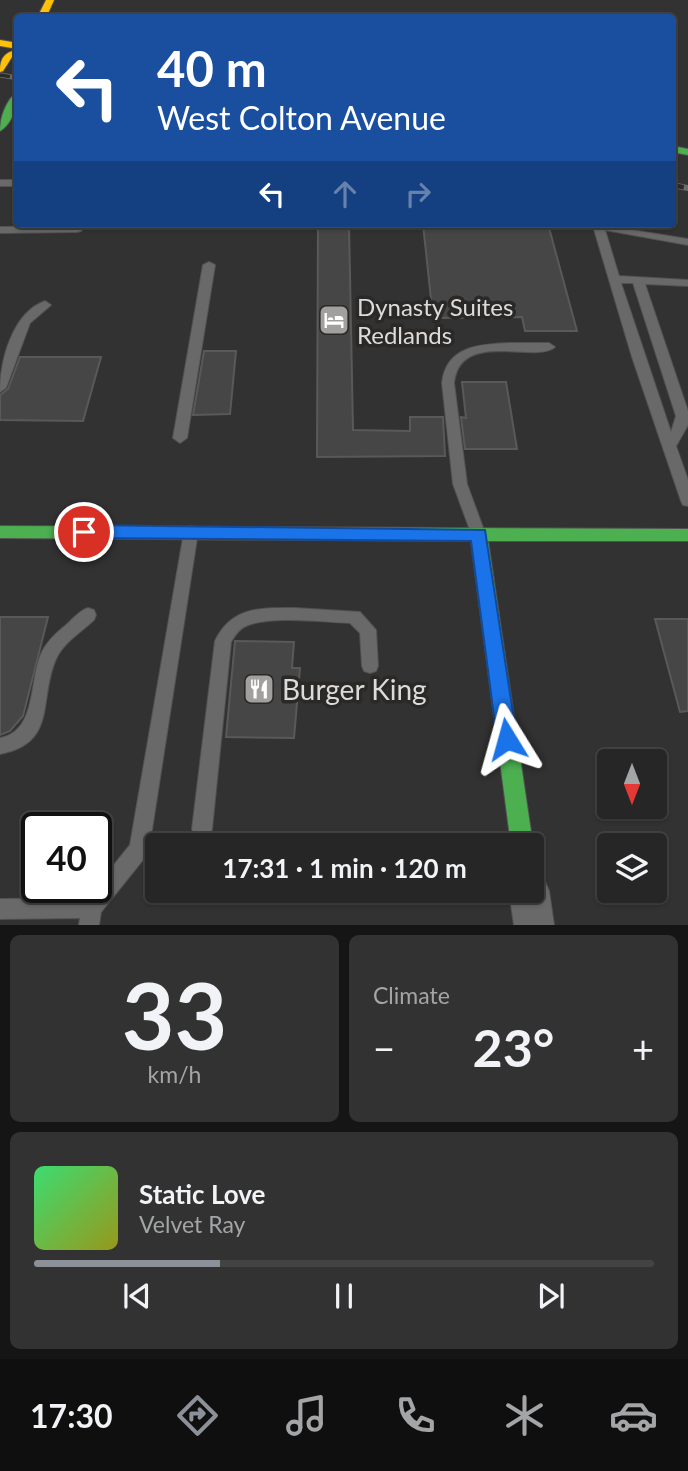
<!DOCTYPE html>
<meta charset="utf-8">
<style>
:root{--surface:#262626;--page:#323232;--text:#f1f3f6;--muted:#a4a5a7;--line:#424343;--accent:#8c9099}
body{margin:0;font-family:Lato,sans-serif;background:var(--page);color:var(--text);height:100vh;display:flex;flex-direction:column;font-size:26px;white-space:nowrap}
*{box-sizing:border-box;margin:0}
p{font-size:23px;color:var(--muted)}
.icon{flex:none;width:38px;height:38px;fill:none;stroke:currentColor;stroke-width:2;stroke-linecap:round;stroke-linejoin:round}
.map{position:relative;height:925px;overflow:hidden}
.drawer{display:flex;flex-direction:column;gap:10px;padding:10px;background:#151515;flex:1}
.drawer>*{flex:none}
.top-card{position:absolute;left:14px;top:14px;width:662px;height:214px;border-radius:7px;box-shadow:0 2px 5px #0004,0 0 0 2px var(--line);background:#1a4fa0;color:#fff;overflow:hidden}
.needle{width:46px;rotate:180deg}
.tools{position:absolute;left:597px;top:749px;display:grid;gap:14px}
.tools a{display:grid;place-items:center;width:70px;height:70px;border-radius:7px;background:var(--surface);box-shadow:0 2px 5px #0004,0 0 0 2px var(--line);font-size:35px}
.speed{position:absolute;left:21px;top:812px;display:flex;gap:14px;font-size:35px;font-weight:700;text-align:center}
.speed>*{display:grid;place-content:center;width:91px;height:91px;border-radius:50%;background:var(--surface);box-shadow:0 2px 5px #0004,0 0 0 2px var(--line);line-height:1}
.speed .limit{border:4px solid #111;border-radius:10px;background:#fff;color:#111}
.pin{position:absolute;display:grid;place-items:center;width:60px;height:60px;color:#fff;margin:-30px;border:4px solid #fff;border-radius:50%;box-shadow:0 2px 7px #0007}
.me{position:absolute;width:77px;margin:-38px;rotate:352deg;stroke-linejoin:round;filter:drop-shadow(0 0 5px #0008)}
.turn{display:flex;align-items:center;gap:24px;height:147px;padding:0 28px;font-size:32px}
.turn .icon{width:91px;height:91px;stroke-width:2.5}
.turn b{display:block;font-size:49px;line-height:60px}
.lanes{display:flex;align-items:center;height:66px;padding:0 28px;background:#0003;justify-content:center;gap:35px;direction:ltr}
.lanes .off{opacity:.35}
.big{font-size:52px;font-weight:700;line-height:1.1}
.drawer .tile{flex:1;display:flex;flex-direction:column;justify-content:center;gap:10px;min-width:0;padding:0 24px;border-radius:10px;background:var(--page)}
.drawer .dial{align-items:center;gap:0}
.dial b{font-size:91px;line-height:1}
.song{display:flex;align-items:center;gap:21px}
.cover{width:84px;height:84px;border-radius:10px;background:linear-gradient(135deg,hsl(140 70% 55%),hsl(60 70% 35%))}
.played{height:7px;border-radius:4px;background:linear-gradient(90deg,var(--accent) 30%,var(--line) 30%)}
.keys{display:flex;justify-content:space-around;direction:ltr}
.heat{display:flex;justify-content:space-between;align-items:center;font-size:38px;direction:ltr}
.drawer .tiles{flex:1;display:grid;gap:10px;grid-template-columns:1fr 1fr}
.tile:last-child{grid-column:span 2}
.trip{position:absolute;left:145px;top:833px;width:399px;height:70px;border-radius:7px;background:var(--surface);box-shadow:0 2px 5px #0004,0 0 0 2px var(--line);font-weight:700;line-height:70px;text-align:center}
.tabs{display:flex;height:112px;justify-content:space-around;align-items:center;background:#0f0f0f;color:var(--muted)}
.tabs .icon{width:49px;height:49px}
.tabs .active{color:var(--accent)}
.tabs b{font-size:32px;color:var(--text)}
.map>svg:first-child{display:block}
.building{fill:#464646;stroke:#5a5959;stroke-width:2}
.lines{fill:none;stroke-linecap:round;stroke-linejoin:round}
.lane-casing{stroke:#525150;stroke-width:2}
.street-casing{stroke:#525150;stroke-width:2}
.fast-casing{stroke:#525150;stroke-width:2}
.slow-casing{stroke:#525150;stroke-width:2}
.lane{fill:#6a6969;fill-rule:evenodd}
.street{fill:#6a6969;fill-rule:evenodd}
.fast{fill:#4caf50;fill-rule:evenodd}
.slow{fill:#ffc107;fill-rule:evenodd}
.rail-far1-casing{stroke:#6b6b6a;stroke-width:5}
.rail-casing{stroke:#6b6b6a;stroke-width:6}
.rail-far1{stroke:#2a2927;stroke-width:3.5;stroke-dasharray:10;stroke-linecap:butt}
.rail{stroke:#2a2927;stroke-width:4.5;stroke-dasharray:12;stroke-linecap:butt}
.route{fill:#1a73e8;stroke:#114b97;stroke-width:2}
.labels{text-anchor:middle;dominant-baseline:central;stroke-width:7;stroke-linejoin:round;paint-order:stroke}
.poi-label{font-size:24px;fill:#dcdbda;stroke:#2a2927;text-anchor:start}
.near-poi-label{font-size:28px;fill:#dcdbda;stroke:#2a2927;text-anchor:start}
</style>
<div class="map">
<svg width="688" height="925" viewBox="0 0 688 925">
<rect width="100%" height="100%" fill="#333232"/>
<g class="building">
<path d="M318 224H349L353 430 410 431V417H443L445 456 317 457Z"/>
<path d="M423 224H548L577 331H525L522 317 433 318Z"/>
<path d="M204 351H236L230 414 193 415Z"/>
<path d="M20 357H101L83 421 0 420V395L8 389Z"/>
<path d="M462 382H506L517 449H465L461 417 466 418Z"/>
<path d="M0 617H48L23 716 10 731 0 735Z"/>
<path d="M655 619H688V711L680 712Z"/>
<path d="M235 641 294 642 292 668H300L294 738 226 737Z"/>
</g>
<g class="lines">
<g class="lane-casing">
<g id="lane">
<rect x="0" y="180" width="18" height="6"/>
<path d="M74 224H84L81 231 77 232 0 233V227L73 226Z"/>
<path d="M594 224 688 239V245L605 230 619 276 688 280V286L645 284 688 411V425L676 446 688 480V506L683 505 681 501 632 357 593 226ZM621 283H633L676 416 671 432Z"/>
<path d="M209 262 215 265 187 438 180 443 173 438 203 265Z"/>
<path d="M45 301 51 305 30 323 6 388 0 392C0 361 12 313 45 301Z"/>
<path d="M511 343H549L555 347C535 364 460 329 454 383L467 484 485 533 483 537H473L471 533 453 484 442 383C446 346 480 344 511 343Z"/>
<path d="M191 526 196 528 198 532 149 849 146 856 101 912 99 925H79L80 918 0 919V899L87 898 130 845 184 532 186 528Z"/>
<path d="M88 608 94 610 96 615 94 620C81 632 63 643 56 659 38 699 58 743 0 754V738C37 731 29 682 41 654 46 642 56 633 66 625 73 619 79 611 88 608Z"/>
<path d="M295 608 360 612 376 630 378 666 376 671 370 673 364 671 362 666 360 633 350 623C324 622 269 615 246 626 239 629 235 635 231 642L212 829 209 836 202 838 195 836 192 829 215 641C232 606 261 608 295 608Z"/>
</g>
</g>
<g class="street-casing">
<path id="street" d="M532 872 543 877 549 891 554 925H514L509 891H532Z"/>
</g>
<g class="fast-casing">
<g id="fast">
<path d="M18 91C18 105 12 124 0 131 0 117 6 100 18 91Z"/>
<path d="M672 146 688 149V155L672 152Z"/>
<path d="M0 526 688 529V541H488L533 845 532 847 511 845 471 541 0 538Z"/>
</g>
</g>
<g class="slow-casing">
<g id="slow">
<path d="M46 0H54L46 18H37Z"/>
<path d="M0 40 18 43V49L0 46Z"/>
<path d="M18 49V55L12 57 3 71 0 72C0 58 4 53 18 49Z"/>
</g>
</g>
<use href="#lane" class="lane"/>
<use href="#street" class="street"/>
<use href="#fast" class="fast"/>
<use href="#slow" class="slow"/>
<g class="rail-far1-casing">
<path id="rail-far1" d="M0 75 18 78"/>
</g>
<g class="rail-casing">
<path id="rail" d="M672 185 688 188"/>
</g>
<use href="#rail-far1" class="rail-far1"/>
<use href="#rail" class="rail"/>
</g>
<path class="route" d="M84 525 485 530 517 739 514 746 507 748 499 746 497 739 471 541 84 538 78 536 75 532 78 527Z"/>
<defs>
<g id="hotel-square" transform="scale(1.575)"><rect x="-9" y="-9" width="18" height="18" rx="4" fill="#a1a09f" stroke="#2a2927"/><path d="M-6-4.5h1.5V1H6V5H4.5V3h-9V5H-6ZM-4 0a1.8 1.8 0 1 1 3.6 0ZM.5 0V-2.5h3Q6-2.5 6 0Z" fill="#fff"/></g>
<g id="restaurant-square" transform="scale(1.575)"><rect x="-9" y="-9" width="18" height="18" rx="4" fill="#a1a09f" stroke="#2a2927"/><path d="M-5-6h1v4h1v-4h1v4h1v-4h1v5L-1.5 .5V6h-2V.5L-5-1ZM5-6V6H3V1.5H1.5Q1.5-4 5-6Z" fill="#fff"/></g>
</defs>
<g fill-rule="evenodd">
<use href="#hotel-square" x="334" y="320"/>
<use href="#restaurant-square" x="259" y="689"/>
</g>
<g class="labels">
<g class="poi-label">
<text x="357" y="306">Dynasty Suites<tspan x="357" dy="28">Redlands</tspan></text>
</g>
<g class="near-poi-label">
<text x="282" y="689">Burger King</text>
</g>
</g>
</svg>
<div class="tools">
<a><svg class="needle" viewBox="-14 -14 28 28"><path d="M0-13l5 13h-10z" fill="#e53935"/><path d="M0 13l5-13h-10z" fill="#a4a5a7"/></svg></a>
<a><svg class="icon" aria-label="layers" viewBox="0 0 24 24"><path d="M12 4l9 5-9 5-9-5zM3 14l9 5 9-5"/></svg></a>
</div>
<div class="speed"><div class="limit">40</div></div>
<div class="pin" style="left:84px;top:532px;background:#d93025"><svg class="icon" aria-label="arrive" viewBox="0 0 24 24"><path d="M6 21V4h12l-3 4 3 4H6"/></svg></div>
<svg class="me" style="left:507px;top:739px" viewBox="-20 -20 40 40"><path d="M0-17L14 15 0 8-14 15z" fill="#1a73e8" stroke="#fff" stroke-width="4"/></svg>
<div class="trip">17:31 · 1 min · 120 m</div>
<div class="top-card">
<div class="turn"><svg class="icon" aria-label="left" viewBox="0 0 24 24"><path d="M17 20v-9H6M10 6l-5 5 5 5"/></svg><div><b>40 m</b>West Colton Avenue</div></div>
<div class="lanes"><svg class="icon" aria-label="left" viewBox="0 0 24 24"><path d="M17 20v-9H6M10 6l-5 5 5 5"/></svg><svg class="icon off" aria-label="ahead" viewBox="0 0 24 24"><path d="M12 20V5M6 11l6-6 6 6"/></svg><svg class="icon off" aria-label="right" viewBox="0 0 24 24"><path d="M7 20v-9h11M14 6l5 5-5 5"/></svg></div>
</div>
</div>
<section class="drawer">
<div class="tiles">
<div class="tile dial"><b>33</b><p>km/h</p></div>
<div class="tile"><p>Climate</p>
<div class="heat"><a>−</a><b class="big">23°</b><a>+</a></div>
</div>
<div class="tile">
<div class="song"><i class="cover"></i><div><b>Static Love</b><p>Velvet Ray</p></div></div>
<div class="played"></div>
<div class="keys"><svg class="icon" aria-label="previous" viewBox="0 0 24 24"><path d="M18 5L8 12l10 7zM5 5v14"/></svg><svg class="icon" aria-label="pause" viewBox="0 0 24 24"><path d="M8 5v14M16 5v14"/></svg><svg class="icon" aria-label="next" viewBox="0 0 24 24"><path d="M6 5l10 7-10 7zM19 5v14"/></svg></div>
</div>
</div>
</section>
<nav class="tabs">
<b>17:30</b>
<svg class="icon active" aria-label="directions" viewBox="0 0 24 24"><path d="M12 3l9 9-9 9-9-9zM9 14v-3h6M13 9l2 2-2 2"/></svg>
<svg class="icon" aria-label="music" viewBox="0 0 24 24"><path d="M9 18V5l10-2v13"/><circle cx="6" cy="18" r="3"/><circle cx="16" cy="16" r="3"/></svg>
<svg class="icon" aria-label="phone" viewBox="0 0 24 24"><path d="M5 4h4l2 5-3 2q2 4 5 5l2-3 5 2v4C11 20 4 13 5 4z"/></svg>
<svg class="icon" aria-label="climate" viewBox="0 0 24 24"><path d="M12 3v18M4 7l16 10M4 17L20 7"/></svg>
<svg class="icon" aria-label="car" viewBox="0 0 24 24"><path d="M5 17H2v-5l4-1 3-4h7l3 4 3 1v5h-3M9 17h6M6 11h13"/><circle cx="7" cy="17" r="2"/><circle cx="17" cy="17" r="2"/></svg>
</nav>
